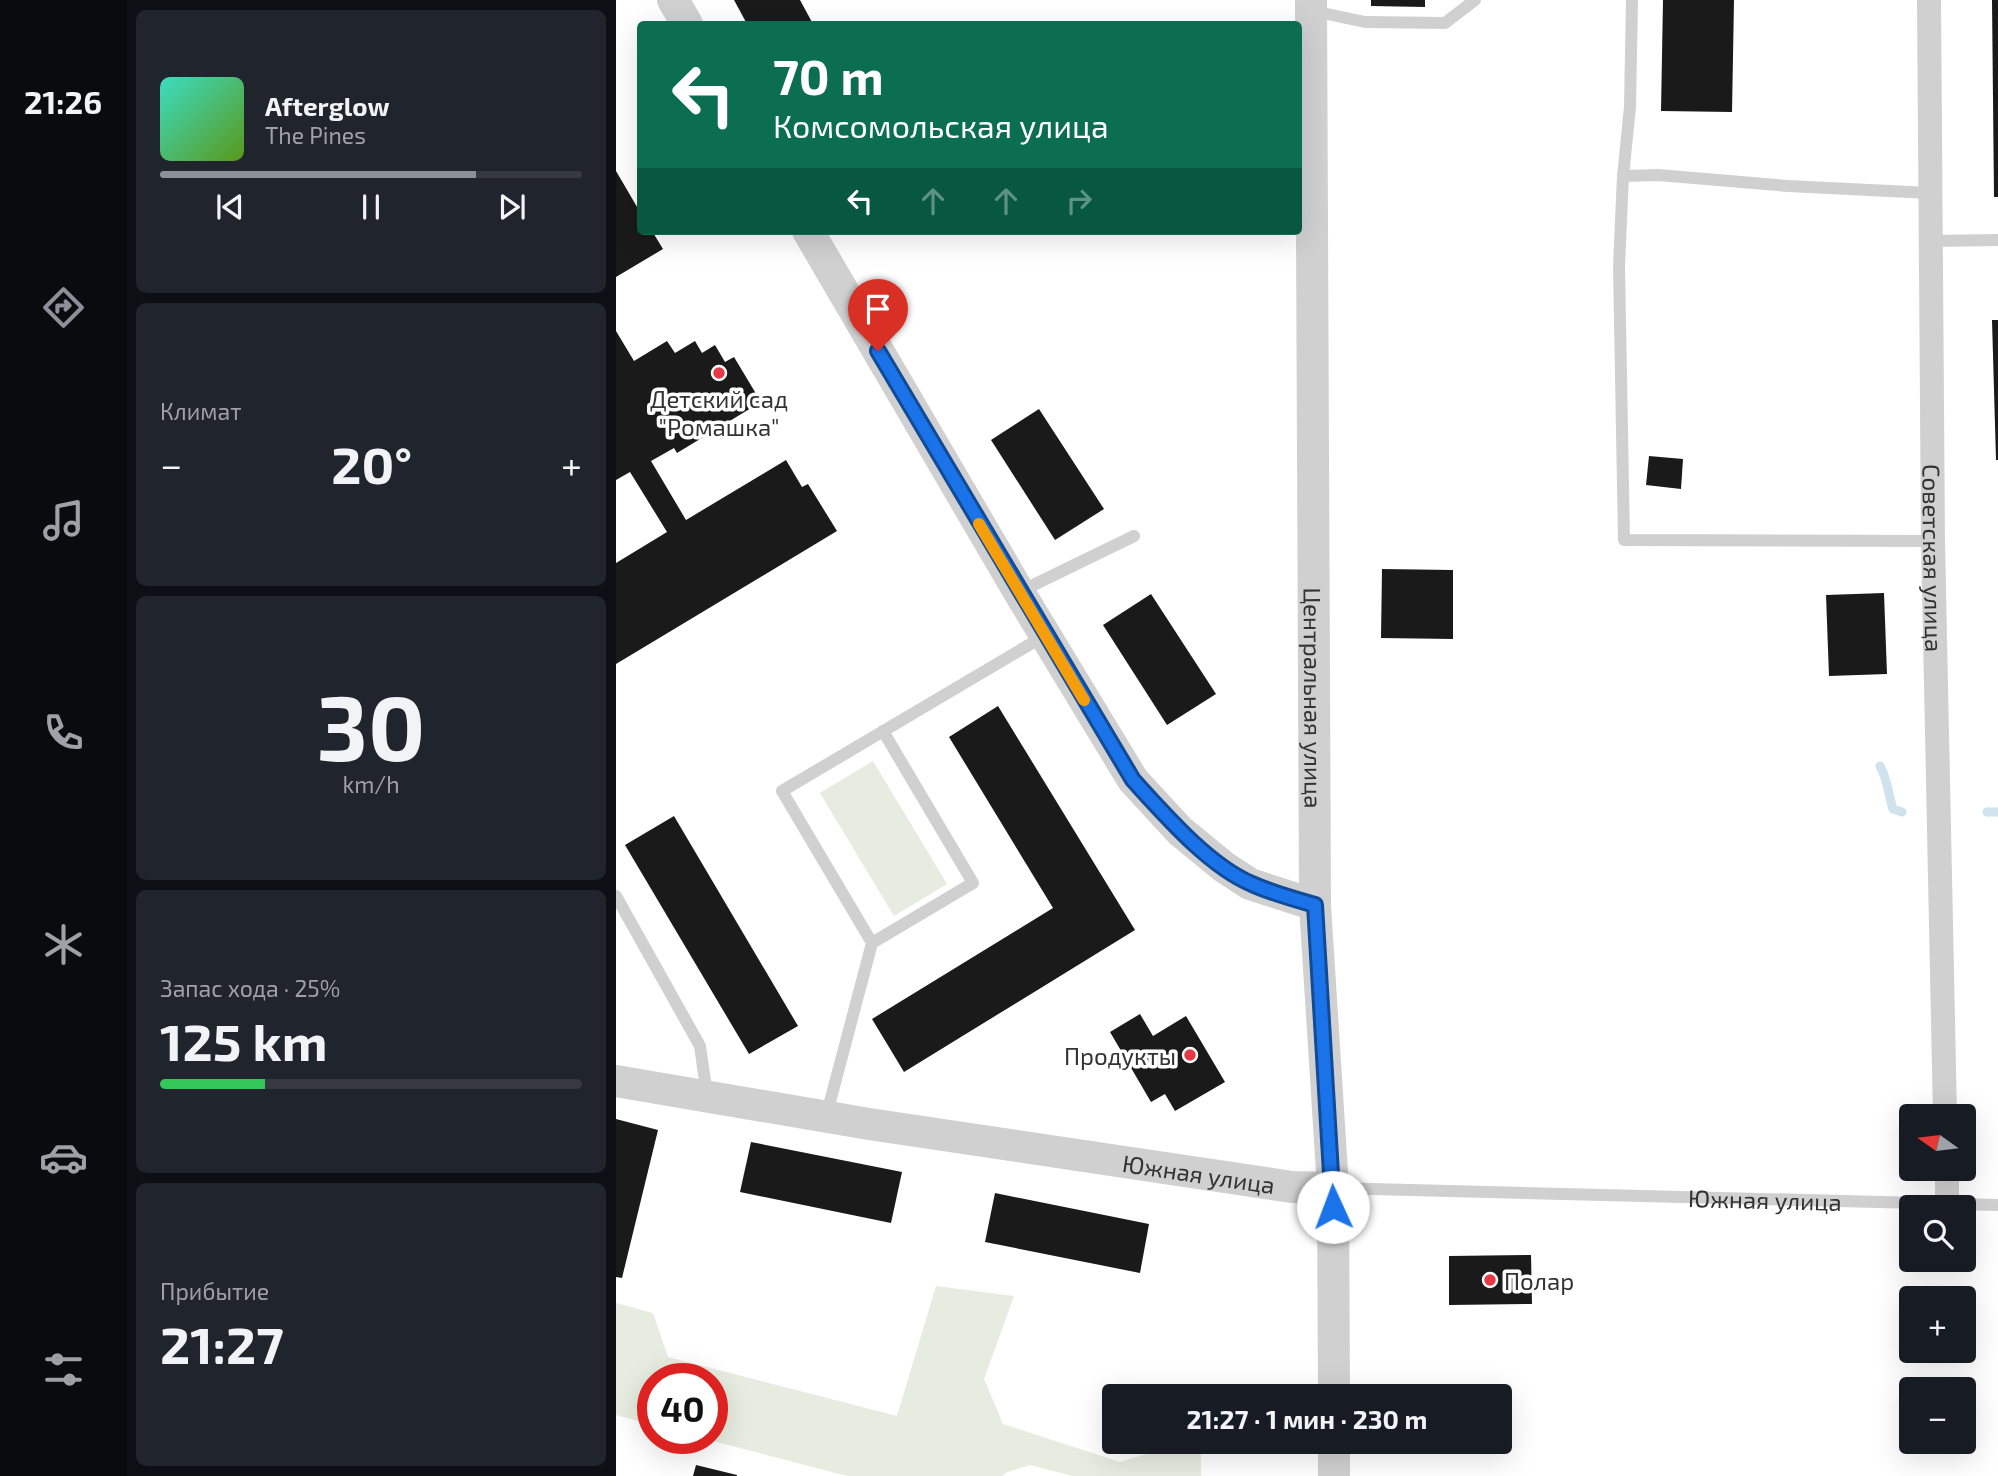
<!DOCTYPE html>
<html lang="ru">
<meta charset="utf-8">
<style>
:root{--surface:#171b24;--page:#20242c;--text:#f1f3f6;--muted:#9ea1a6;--line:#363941;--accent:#8c9099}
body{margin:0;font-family:"Exo 2",sans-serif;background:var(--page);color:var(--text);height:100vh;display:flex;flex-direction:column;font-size:26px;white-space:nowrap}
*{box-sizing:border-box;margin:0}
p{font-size:23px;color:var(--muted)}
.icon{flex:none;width:38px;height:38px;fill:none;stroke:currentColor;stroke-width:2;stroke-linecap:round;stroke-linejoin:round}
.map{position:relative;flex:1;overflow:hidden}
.sheet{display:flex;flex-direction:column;gap:10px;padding:10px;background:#0d0f14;width:490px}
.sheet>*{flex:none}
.guide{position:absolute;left:21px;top:21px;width:665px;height:214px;border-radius:7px;box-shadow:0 7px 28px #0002;background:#0b6e4f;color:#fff;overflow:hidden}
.needle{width:46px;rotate:284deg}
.controls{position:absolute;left:1283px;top:1104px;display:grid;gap:14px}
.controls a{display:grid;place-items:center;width:77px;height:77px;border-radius:7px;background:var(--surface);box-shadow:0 7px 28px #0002;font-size:35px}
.speed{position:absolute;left:21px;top:1363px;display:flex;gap:14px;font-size:35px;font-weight:700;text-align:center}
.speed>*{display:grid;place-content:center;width:91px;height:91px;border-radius:50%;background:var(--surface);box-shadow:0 7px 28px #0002;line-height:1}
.speed .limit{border:10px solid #d22;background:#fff;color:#111}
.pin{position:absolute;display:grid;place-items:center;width:60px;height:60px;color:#fff;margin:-72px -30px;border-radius:50% 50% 50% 0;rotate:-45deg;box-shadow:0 0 7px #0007}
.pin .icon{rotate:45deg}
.me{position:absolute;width:77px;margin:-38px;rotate:358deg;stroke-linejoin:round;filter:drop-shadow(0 0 5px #0008)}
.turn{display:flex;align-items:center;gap:24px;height:147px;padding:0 21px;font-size:32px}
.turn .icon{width:91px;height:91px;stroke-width:2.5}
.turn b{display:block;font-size:49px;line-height:60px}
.lanes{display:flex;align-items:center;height:66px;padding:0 21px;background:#0003;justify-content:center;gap:35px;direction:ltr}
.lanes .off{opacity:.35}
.big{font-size:52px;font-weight:700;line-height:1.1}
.sheet .widget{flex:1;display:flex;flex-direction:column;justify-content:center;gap:10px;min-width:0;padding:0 24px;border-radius:10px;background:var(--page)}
.sheet .dial{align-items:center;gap:0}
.dial b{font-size:91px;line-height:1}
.song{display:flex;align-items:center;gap:21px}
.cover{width:84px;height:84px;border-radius:10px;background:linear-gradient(135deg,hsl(170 70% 55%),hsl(90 70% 35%))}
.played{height:7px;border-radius:4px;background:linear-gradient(90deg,var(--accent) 75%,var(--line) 75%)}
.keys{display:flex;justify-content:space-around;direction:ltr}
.heat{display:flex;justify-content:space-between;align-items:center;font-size:38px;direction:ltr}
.charge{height:10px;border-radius:5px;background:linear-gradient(90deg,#34c759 25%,var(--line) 0)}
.trip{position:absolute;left:486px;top:1384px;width:410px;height:70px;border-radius:7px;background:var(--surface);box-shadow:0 7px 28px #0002;font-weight:700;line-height:70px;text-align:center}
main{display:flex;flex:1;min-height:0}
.tab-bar{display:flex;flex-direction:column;width:126px;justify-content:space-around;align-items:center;background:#090b0e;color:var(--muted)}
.tab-bar .icon{width:49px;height:49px}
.tab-bar .active{color:var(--accent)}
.tab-bar b{font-size:32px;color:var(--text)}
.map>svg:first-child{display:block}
.green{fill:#e6ecdf}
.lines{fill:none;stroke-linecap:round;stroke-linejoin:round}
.stream{stroke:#cfe2ee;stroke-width:9}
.building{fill:#1a1a1a}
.service{stroke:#d0d0d0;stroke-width:12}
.minor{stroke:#d0d0d0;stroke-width:24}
.tertiary{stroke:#d0d0d0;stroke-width:32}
.route-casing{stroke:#114b97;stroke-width:18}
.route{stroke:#1a73e8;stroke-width:12}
.slow{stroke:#f59e0b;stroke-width:12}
.poi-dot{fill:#e63946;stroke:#fff;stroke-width:2.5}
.labels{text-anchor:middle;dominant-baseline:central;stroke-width:7;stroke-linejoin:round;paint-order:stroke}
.poi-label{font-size:24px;fill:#333;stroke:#fff}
.street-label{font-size:24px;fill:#333;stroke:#fff}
</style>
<main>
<nav class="tab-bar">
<b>21:26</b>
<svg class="icon active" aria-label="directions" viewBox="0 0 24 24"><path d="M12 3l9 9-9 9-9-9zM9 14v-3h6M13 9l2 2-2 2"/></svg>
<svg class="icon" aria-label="music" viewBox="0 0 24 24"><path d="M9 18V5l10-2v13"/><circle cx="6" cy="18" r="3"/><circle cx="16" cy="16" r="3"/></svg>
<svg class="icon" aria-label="phone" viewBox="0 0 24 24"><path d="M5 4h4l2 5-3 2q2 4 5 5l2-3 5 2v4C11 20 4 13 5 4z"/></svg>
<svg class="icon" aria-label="climate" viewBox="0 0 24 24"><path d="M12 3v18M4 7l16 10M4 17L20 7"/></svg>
<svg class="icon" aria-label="car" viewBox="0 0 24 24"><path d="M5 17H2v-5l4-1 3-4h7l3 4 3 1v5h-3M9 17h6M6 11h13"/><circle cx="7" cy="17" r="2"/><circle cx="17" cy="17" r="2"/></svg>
<svg class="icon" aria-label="filters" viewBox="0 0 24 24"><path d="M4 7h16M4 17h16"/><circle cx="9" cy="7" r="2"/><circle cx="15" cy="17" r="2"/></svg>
</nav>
<section class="sheet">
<div class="widget">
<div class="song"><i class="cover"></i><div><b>Afterglow</b><p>The Pines</p></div></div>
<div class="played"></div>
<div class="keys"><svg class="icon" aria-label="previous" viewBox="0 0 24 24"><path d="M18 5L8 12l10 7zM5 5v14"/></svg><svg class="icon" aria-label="pause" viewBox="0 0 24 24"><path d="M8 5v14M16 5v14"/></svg><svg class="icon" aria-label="next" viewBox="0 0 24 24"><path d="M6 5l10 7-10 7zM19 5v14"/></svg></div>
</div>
<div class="widget"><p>Климат</p>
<div class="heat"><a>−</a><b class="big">20°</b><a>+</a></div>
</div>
<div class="widget dial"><b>30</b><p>km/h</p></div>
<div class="widget"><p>Запас хода · 25%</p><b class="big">125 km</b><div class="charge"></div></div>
<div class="widget"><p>Прибытие</p><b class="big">21:27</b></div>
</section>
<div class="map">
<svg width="1382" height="1476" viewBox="0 0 1382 1476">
<rect width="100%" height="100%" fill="#fff"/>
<g class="green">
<path d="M257 761 331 884 278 916 204 793Z"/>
<path d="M320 1286 398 1296 368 1379 387 1424 504 1462 570 1442H585V1476H457L414 1465 389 1473 387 1476H231L89 1439 96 1438V1379H37V1425L0 1415V1303L37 1313 52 1357 281 1416Z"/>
</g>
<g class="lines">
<g class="stream">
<path d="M1264 766C1272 780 1272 794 1277 809L1286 812"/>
<path d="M1371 812H1382"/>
</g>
</g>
<g class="building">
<path d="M118 0H184L197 24H131Z"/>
<path d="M755 0H809V7L755 6Z"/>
<path d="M1047 0H1118L1116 112 1045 111Z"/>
<path d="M1376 0H1382V197H1378Z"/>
<path d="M0 171 24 212V231H36L47 249 0 277Z"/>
<path d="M1376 320H1382V460H1380Z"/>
<path d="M0 331 18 361 51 341 59 353 79 341 86 353 99 345 109 362 118 357 145 402 61 453 58 448 35 461 70 520 170 460 186 487 192 484 221 531 0 664V563L51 532 14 472 0 480Z"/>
<path d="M423 409 488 509 439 540 375 440Z"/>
<path d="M1033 456 1067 459 1065 489 1030 485Z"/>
<path d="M766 569 837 570V639L765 638Z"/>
<path d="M1268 593 1271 674 1213 676 1210 595Z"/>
<path d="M535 594 600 694 551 725 487 625Z"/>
<path d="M382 706 519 930 288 1072 256 1019 437 908 333 737Z"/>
<path d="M58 816 182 1026 133 1054 9 845Z"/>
<path d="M524 1014 537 1036 570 1016 609 1082 559 1111 549 1094 535 1102 494 1032Z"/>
<path d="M0 1119 42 1130 6 1278 0 1277Z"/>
<path d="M135 1142 286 1172 275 1223 124 1192Z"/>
<path d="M379 1193 533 1224 524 1273 369 1242Z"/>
<path d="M915 1255 916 1304 833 1305V1256Z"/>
<path d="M80 1465 121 1475V1476H77Z"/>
</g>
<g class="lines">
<g class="service">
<path d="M1016 0 1014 107 1007 176 1003 266 1008 540 1317 541"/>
<path d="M697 11 749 22 829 23 859 0"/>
<path d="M1007 176 1042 175 1172 186 1314 193"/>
<path d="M1314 241 1382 240"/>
<path d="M403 592 518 536"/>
<path d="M0 896 84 1046 91 1095"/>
<path d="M256 943 357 883 267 731"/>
<path d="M210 1117 256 943 166 791 428 636"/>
<path id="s1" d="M717 1188 1382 1205"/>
</g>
<g class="minor">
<path id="s2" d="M1313 0 1317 541 1329 1116"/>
<path d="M1331 1169V1205"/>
</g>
<g class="tertiary">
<path d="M57 0 71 24"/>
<path id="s3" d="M695 0 699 905 717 1188 718 1396"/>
<path d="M192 231 403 592 517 780 564 831 608 867 634 884 699 905"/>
<path id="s4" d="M0 1081 253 1124 676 1187 717 1188"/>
<path d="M718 1442V1476"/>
</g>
</g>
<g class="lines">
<g class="route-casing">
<path id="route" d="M262 351 517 780C549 815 593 866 636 884 656 893 678 899 699 905L717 1207"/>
</g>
<use href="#route" class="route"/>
<path class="slow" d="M363 524 468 700"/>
</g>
<g class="poi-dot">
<circle cx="103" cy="373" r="7"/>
<circle cx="574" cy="1055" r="7"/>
<circle cx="874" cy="1280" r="7"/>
</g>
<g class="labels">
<g class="poi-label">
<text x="103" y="398">Детский сад<tspan x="103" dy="28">"Ромашка"</tspan></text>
<text x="560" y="1055" text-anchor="end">Продукты</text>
<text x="888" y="1280" text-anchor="start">Полар</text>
</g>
<g class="street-label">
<text stroke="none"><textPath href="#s2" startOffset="558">Советская улица</textPath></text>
<text stroke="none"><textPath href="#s3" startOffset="698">Центральная улица</textPath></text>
<text stroke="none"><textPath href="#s4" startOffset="590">Южная улица</textPath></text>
<text stroke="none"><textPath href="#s1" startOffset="432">Южная улица</textPath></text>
</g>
</g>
</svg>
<div class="controls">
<a><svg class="needle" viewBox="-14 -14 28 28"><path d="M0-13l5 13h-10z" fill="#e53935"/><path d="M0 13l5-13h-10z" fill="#9ea1a6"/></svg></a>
<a><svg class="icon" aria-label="search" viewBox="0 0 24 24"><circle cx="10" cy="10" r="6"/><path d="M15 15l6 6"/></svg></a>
<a>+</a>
<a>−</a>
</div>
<div class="speed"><div class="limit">40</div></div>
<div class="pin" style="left:262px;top:351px;background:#d93025"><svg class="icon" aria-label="arrive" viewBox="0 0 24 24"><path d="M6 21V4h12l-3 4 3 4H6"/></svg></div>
<svg class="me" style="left:717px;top:1207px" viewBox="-20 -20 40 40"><circle r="19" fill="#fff"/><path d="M0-13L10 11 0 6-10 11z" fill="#1a73e8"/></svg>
<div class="trip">21:27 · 1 мин · 230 m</div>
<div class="guide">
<div class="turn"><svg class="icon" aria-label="left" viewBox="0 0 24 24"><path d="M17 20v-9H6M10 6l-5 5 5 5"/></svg><div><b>70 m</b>Комсомольская улица</div></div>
<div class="lanes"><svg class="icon" aria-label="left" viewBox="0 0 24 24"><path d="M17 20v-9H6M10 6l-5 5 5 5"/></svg><svg class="icon off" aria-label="ahead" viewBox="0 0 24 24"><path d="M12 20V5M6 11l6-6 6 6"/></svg><svg class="icon off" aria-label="ahead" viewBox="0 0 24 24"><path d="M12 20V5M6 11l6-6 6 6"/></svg><svg class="icon off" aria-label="right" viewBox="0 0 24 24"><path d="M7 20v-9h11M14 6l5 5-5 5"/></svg></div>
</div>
</div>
</main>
